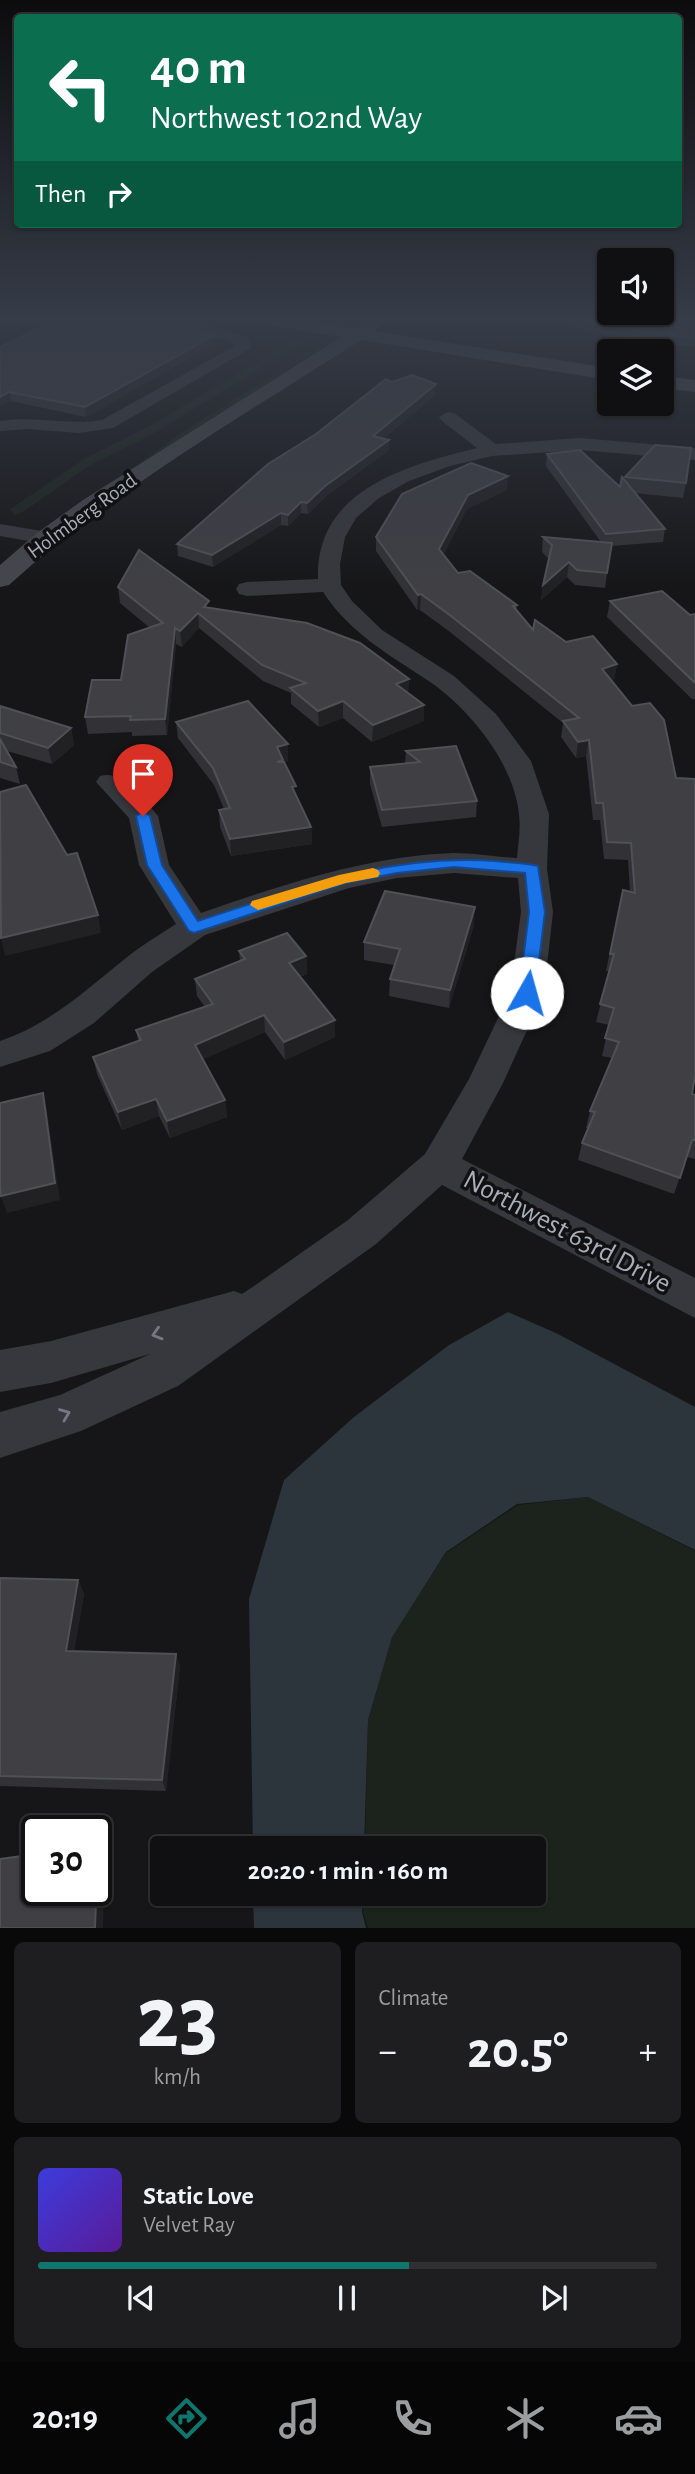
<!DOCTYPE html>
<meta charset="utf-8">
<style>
:root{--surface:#101012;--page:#1e1e20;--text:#f1f3f6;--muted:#9c9d9f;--line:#303032;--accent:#0f766e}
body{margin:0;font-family:"Alegreya Sans",sans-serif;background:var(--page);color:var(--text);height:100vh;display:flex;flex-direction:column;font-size:26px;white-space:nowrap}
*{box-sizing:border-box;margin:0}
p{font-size:23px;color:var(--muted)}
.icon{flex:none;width:38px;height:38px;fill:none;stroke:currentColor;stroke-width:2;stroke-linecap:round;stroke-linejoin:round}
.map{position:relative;height:1928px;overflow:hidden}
.side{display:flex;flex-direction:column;gap:14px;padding:14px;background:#09090a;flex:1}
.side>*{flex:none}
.banner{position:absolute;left:14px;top:14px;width:668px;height:214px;border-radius:7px;box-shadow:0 2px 5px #0004,0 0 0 2px var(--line);background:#0b6e4f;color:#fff;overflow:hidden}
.buttons{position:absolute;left:597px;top:248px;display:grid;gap:14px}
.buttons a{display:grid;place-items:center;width:77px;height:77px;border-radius:7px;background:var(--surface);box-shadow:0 2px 5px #0004,0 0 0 2px var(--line);font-size:35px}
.speed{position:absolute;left:21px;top:1815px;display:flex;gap:14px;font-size:35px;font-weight:700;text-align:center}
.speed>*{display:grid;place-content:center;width:91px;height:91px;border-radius:50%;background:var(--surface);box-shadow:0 2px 5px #0004,0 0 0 2px var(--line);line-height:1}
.speed .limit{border:4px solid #111;border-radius:10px;background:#fff;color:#111}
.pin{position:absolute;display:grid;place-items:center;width:60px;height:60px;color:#fff;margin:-72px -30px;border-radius:50% 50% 50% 0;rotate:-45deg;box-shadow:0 0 7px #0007}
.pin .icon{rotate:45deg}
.me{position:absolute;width:77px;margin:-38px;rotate:7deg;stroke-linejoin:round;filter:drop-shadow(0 0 5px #0008)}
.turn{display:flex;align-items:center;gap:24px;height:147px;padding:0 21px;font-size:32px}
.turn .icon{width:91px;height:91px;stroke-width:2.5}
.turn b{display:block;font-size:49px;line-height:60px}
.then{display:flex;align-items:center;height:66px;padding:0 21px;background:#0003;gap:14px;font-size:26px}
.big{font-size:52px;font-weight:700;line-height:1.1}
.side .card{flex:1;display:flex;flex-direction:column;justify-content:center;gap:10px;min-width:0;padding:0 24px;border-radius:10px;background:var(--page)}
.side .dial{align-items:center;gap:0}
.dial b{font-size:91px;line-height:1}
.song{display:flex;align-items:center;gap:21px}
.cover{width:84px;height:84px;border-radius:10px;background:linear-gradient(135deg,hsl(240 70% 55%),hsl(270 70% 35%))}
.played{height:7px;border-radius:4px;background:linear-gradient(90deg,var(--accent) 60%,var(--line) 60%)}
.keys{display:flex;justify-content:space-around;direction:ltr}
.heat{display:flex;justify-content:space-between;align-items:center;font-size:38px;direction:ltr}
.side .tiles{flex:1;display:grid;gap:14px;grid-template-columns:1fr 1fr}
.card:last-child{grid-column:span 2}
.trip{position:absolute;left:150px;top:1836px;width:396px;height:70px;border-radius:7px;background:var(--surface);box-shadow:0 2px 5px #0004,0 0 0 2px var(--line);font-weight:700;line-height:70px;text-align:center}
.tabs{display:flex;height:112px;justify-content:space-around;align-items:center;background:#060607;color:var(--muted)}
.tabs .icon{width:49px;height:49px}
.tabs .on{color:var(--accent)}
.tabs b{font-size:32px;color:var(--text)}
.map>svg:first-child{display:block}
.green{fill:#1c231d}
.water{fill:#2c353c}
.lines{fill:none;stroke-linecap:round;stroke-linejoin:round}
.street{fill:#37383d;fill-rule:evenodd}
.secondary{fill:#45474d;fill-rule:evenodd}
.wall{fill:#323236}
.shaded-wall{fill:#212124}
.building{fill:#3f3f44;stroke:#4f5156;stroke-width:2}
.oneway{stroke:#757881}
.route{fill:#1a73e8;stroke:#114b97;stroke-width:2}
.slow{fill:#f59e0b}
.labels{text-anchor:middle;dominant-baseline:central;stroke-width:7;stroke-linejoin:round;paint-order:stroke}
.far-street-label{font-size:21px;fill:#a8adb8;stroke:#111113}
.near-street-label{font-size:28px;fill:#a8adb8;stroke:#111113}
</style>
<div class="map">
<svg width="695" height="1928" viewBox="0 0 695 1928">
<rect width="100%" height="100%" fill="#161618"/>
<g class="green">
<path d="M303 334 312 337 153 434 90 465 23 512 15 515 9 510 84 459 150 426Z"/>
<path d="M326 342H330L108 486 184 431Z"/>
<path d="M588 1497 695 1551V1928H368L363 1912 364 1894H534V1848H365L368 1721 392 1636 446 1553 518 1505Z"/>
</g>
<g class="water">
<path d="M508 1312 558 1334 695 1407V1550L588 1497 517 1504 446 1552 392 1637 368 1720 364 1848H253L249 1599 284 1480 354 1417 449 1345Z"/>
<path d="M253 1894H363L362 1912 366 1928H254Z"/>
</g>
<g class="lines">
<g class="street">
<path d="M128 320C167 320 213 322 249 338L251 348 113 428 79 433 27 429 0 431V421C34 415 68 426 102 420L235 346 228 340 136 325Z"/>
<path d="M448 412 454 413 496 444 580 438 695 448V460L580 450 492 456 450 466 409 481 379 498 356 518 345 537 340 564 341 585 352 601 382 630 454 676 496 714 531 761 549 814 547 869 553 912 544 993 503 1083 462 1159 695 1278V1318L442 1185 376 1244 178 1386 81 1431 0 1458V1412L60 1395 150 1354 51 1383 0 1392V1350L51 1341 234 1291 242 1294 254 1286 348 1220 425 1154 469 1079 510 993 521 912 518 878 454 873 397 878 349 888 205 935 152 972 94 1023 50 1051 0 1067V1041C50 1024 86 990 126 958 142 945 159 935 176 924L139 865 129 818 96 782 100 776C124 770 138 794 153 810L158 816 169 865 201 913C282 885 367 856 453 853 474 853 496 857 517 858 518 844 521 829 519 815 515 766 472 712 433 684 392 656 351 635 323 592L247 596 239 594 236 589 239 584 247 582 318 579C315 490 407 465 477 448L442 421 439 417Z"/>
<path d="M0 524 54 533 57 538 54 543 46 544 0 536Z"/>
</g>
<g class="secondary">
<path d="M262 320H305L354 328 367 320H388L374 331 609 368V380L361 340C241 417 115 489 9 585L0 587V565L37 533 83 500 341 337 271 325Z"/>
<path d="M662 376 695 380V392L662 388Z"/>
</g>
</g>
<g class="wall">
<path d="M552 320H695V347L647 342 552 323Z"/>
<path d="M213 336 214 344 86 417 11 401 0 347Z"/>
<path d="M392 382 435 395 383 439 389 450 325 497 308 514 301 513 288 526 281 525 213 567 178 556 177 544 316 434Z"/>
<path d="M547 454 620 487 625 480V477L686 483 683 498 635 493 665 529 663 542 611 546 605 588 575 585 567 577 541 600 543 585 549 559 542 552 543 537 601 542 546 466Z"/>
<path d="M507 490 467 509 443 555 458 573 517 605V610L533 630 566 642 617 664 614 680 612 681 692 1094 695 1095V1159L687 1157 674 1194 578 1160 582 1143 588 1129 586 1128 590 1111 612 1058 602 1056 609 1025 596 1022 609 971H606L623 890 630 892 628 860 604 859 600 820H593L586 756 576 758 561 737 563 723 450 632 420 610H417L376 551V537Z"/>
<path d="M118 587 210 608 409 679 408 693 424 721 372 742 343 718 319 727 291 704V693L263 681 199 628 182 647 176 644 167 735 132 736V732L88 734 85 717 121 680 150 628 120 603Z"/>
<path d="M610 601 690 615 695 614V699H692L607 617Z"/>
<path d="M0 706 71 728 74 745 52 764 7 751 16 767 20 784 0 778Z"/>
<path d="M176 722 288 761 284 762 296 796 311 827 312 844 231 856 220 827 219 810 224 809 214 785 178 738Z"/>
<path d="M406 751 477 801 476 817 382 827 370 784V767L405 764Z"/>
<path d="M474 925 449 1008 389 996 390 979 394 965 364 960V942Z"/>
<path d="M239 951 306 956 307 974 300 977 335 1037 285 1060 265 1032 203 1059 225 1100 227 1117 170 1138 159 1116 122 1130 97 1074 93 1057 138 1041 136 1030 205 1007 197 996 195 979 240 961Z"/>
<path d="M0 1578 78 1580 84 1594 74 1651 180 1666 166 1791 0 1786Z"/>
</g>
<g class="shaded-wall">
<path d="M213 336 214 344 86 417 85 407Z"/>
<path d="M436 384 435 395 373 447V436Z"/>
<path d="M9 392 11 401 0 407V397Z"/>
<path d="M389 440V450L325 497 308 514 307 503 325 486Z"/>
<path d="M508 476 507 490 467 509 438 564 439 549 468 495Z"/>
<path d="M301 502V513L288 526V515Z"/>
<path d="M281 513V525L213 567 212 555Z"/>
<path d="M569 562 567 577 541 600 543 585Z"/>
<path d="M421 594 420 610H417L418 595Z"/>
<path d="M198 613 199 628 182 647 180 631Z"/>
<path d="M175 628 176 644 167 735 165 719Z"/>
<path d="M617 664 614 680 600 685 602 669Z"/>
<path d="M409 679 408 695 396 684Z"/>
<path d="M343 701V718L319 727 318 711Z"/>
<path d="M424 705V721L372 742 373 725Z"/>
<path d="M71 728 74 745 52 764 48 748Z"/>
<path d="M589 740 586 756 576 758 578 742Z"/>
<path d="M288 744V761L283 762 284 777 277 747Z"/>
<path d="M311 827 312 844 231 856 230 839Z"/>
<path d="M475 907 474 925 449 1008 450 990Z"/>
<path d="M98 915 101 933 5 956 1 938Z"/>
<path d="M306 956 307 974 290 981 289 963Z"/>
<path d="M264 1015 265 1032 197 1062 195 1045Z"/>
<path d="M335 1020V1037L285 1060 284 1042Z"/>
<path d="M43 1093 47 1111 60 1200 7 1213 1 1197 0 1198V1182Z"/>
<path d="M156 1099 159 1116 122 1130 118 1112Z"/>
<path d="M225 1100 227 1117 170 1138 167 1121Z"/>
<path d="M78 1580 84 1594 72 1664 66 1651Z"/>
<path d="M176 1654 180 1666 166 1791 162 1780Z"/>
<path d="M98 1847 105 1858 103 1928H95Z"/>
</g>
<g class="building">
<path d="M56 320H127L213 336 85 407 9 392 0 397V347Z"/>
<path d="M579 320H695V338L649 333Z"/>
<path d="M412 375 436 384 373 436 389 440 325 486 307 503 301 502 288 515 281 513 212 555 177 544 268 464 316 434 386 379 392 382Z"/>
<path d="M655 445 691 448 686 483 625 477Z"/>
<path d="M580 450 620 487 622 477 665 529 606 534 547 454Z"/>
<path d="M471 463 508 476 468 495 439 549 458 573 470 571 517 605 513 606 533 630 535 620 566 642 593 636 617 664 602 669 632 706 650 703 664 720 676 778 695 779V1075L692 1094 695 1095V1140H692L680 1178 582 1143 595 1112 590 1111 619 1042 605 1038 614 1008 600 1004 614 954H610L623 890 635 893 631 843 607 842 603 803H596L589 740 578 742 563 721 579 718 451 616 421 594 418 595 376 537 402 494Z"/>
<path d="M543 537 612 543 607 573 577 570 569 562 543 585 552 545Z"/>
<path d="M139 550 209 601 204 607 307 623 360 643 409 679 396 684 424 705 373 725 343 701 318 711 290 688 306 683 262 665 198 613 180 631 175 628 165 719 130 720 131 716 85 717 92 680H121L128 635 163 623 118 587Z"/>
<path d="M662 591 690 615 695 614V683L610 601Z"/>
<path d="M248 701 288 744 277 747 283 760 277 762H284L296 786 292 787 311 827 230 839 219 810 230 808 213 768 176 722Z"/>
<path d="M0 706 71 728 48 748 0 733Z"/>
<path d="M0 739 16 767 0 762Z"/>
<path d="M456 746 477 801 382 810 370 767 420 762 406 751Z"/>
<path d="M26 785 67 855 77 853 98 915 1 938 0 792Z"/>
<path d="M385 891 475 907 450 990 390 979 400 949 364 942Z"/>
<path d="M287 933 306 956 289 963 335 1020 284 1042 264 1015 195 1045 225 1100 167 1121 156 1099 118 1112 93 1057 141 1040 136 1030 213 1004 195 979 245 959 239 951Z"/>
<path d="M43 1093 55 1183 1 1196 0 1187V1103Z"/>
<path d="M0 1578 78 1580 66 1651 176 1654 162 1780 0 1776Z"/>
<path d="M96 1847H98L95 1928H0V1859L37 1854V1890H96Z"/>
</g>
<defs><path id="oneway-chevron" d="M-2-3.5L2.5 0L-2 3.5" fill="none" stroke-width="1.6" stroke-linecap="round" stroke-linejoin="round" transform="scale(1.75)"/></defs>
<g class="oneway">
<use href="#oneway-chevron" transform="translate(157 1334) rotate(163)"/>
<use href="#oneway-chevron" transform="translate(65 1414) rotate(-21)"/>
</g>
<linearGradient id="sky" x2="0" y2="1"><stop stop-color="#0c0c0d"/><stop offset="0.54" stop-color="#363c48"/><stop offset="1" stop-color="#363c48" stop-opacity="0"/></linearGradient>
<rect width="695" height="590" fill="url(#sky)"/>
<path class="route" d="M143 812 150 816 162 865 198 921C297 889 389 853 495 861 509 863 524 862 538 866L545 912 535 993 527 999 519 993 529 912 525 873 454 867 397 873 346 883 194 933 189 931 147 865 136 816Z"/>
<path class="slow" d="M373 868 378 870 380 873 378 877 346 883 258 910 250 905 252 901 339 875Z"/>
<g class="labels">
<g class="far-street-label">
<text transform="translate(82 516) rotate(-36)">Holmberg Road</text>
</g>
<g class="near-street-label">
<text transform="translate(567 1232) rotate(28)">Northwest 63rd Drive</text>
</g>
</g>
</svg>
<div class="buttons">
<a><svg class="icon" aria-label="sound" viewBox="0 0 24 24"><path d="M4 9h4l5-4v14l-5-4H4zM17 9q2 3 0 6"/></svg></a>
<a><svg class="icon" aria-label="layers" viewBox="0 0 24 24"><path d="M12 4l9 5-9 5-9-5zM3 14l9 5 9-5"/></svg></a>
</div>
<div class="speed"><div class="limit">30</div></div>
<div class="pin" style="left:143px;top:816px;background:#d93025"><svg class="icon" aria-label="arrive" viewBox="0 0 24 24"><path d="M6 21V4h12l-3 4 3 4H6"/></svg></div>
<svg class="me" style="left:527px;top:993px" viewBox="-20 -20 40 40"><circle r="19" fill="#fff"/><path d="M0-13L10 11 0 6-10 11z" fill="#1a73e8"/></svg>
<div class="trip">20:20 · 1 min · 160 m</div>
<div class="banner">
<div class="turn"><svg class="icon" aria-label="left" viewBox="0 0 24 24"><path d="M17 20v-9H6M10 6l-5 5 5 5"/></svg><div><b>40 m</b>Northwest 102nd Way</div></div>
<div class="then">Then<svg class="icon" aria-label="right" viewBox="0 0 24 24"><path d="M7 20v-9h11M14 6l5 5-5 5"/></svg></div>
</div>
</div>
<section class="side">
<div class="tiles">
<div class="card dial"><b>23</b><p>km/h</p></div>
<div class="card"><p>Climate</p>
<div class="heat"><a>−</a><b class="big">20.5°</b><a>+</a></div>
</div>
<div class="card">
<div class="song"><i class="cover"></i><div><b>Static Love</b><p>Velvet Ray</p></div></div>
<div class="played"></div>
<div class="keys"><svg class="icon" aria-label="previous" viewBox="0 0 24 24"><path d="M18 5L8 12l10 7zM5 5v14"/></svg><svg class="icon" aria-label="pause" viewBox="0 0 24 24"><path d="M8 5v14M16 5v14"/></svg><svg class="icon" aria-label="next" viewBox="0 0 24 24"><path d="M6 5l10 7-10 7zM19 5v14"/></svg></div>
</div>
</div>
</section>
<nav class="tabs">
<b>20:19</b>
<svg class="icon on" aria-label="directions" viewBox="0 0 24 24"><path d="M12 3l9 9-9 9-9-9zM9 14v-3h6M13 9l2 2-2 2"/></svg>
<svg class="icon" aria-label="music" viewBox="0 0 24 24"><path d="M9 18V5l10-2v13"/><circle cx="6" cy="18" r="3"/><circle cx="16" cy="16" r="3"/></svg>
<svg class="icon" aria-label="phone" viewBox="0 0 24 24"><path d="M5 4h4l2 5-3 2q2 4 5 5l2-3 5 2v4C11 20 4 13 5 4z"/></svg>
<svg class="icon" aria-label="climate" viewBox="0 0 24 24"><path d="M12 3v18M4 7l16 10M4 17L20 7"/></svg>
<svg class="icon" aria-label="car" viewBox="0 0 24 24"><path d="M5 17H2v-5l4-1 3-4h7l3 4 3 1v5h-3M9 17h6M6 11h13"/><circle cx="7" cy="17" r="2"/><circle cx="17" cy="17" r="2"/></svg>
</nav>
